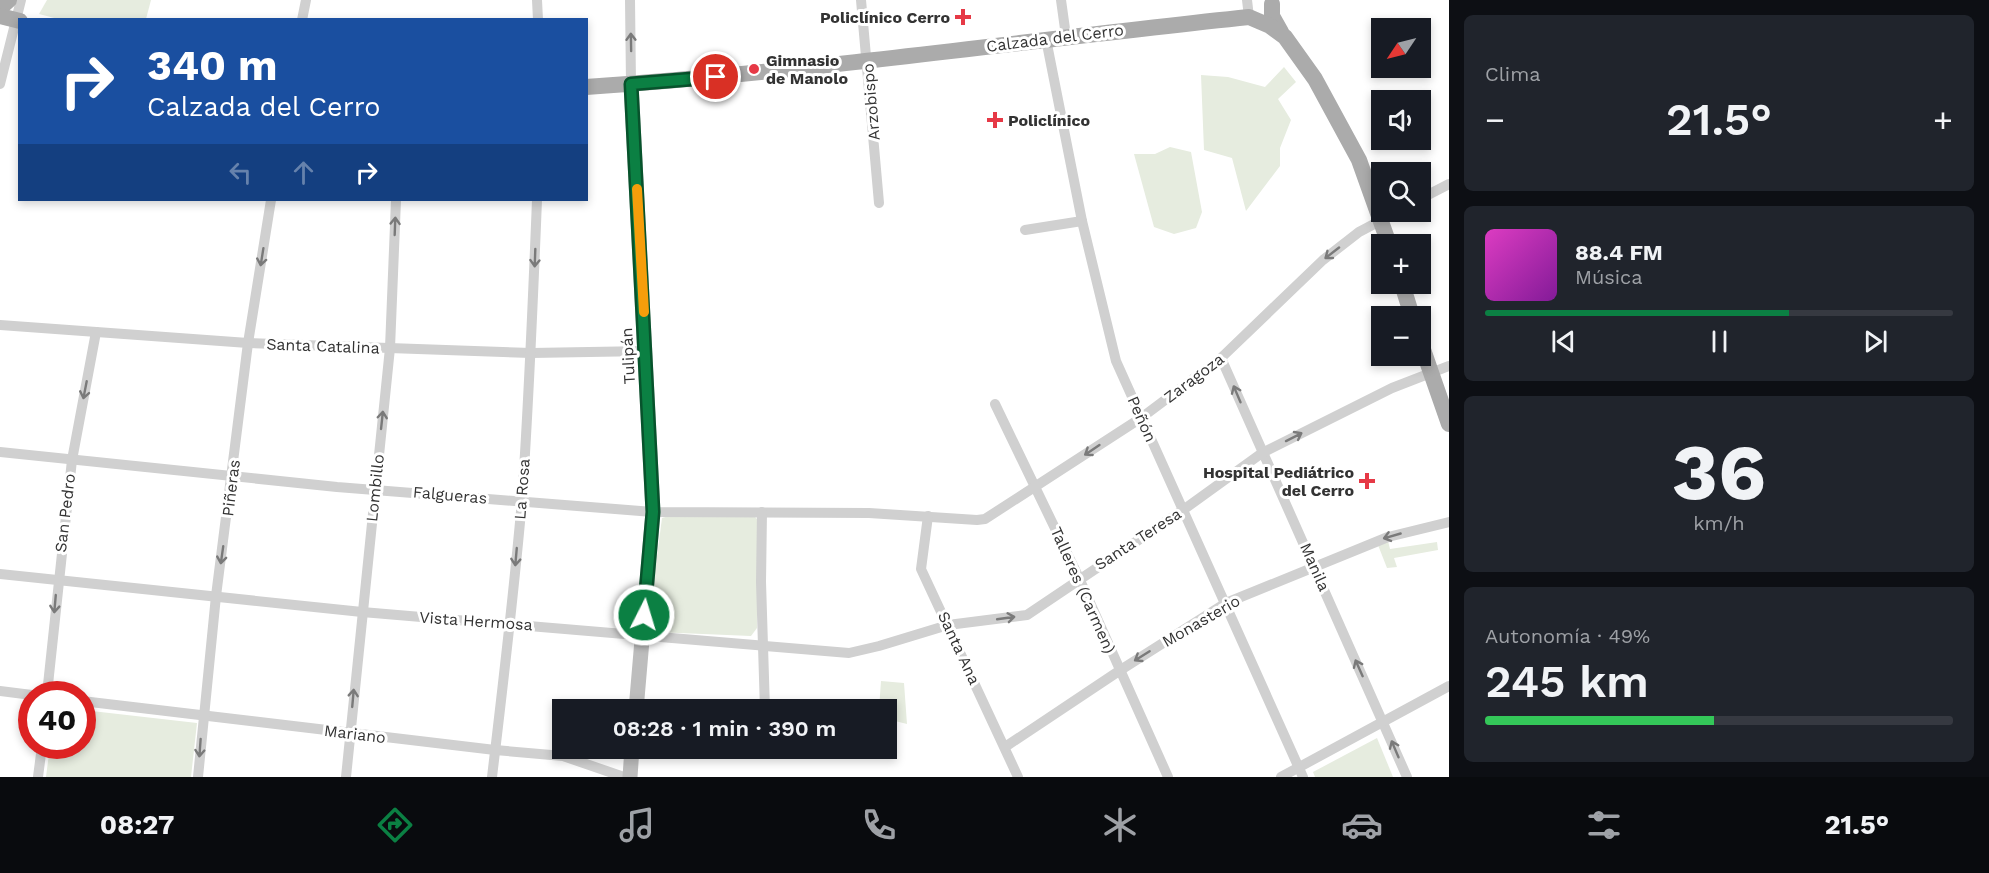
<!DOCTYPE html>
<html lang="es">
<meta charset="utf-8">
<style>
:root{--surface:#171b24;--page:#20242c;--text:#f1f3f6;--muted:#9ea1a6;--line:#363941;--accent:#0b8043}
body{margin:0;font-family:"Work Sans",sans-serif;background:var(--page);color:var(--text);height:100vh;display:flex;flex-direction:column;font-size:22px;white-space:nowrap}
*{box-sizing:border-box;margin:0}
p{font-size:20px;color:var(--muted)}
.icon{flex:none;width:33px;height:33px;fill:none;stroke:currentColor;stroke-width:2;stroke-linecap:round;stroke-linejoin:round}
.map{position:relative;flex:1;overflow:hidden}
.side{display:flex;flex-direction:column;gap:15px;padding:15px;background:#0d0f14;width:540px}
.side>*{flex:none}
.guide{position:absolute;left:18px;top:18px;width:570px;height:183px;border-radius:0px;box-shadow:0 3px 9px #0003;background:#1a4fa0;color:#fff;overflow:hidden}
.needle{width:39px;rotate:235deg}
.fabs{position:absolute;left:1371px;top:18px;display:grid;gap:12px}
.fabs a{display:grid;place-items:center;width:60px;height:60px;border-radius:0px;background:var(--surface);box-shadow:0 3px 9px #0003;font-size:30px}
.speed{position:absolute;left:18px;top:681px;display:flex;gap:12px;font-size:30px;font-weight:700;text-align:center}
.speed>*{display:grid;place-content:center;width:78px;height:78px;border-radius:50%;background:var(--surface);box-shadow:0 3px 9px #0003;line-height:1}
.speed .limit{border:9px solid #d22;background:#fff;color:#111}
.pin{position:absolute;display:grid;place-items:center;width:51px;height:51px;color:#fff;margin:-26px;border:3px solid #fff;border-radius:50%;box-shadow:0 2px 6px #0007}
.me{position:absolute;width:66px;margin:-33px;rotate:5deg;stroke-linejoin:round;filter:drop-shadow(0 0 4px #0008)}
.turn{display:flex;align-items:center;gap:21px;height:126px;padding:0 30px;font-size:27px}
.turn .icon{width:78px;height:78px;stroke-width:2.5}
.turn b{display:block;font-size:42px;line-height:51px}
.lanes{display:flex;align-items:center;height:57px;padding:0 30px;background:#0003;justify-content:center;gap:30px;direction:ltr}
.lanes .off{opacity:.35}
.big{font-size:45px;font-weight:600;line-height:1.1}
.side .card{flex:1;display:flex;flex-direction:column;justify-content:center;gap:9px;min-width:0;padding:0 21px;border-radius:9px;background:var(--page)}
.side .dial{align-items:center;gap:0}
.dial b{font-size:78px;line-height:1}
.song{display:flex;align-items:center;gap:18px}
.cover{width:72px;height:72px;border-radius:9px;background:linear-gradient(135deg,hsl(310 70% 55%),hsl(290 70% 35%))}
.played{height:6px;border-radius:3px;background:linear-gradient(90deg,var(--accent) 65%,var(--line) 65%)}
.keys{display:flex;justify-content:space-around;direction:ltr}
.heat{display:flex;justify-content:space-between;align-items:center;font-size:33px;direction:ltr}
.charge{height:9px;border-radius:4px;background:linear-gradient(90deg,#34c759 49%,var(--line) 0)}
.trip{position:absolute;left:552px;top:699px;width:345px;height:60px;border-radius:0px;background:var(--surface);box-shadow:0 3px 9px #0003;font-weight:600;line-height:60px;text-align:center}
.tab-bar{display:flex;height:96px;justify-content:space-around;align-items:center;background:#090b0e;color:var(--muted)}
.tab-bar .icon{width:42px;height:42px}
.tab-bar .on{color:var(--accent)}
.tab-bar b{font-size:27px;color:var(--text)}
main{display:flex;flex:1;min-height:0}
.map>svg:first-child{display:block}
.green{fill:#e6ecdf}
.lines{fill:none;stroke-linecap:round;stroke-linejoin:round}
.street{stroke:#d0d0d0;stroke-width:10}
.secondary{stroke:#bdbdbd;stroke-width:15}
.primary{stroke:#ababab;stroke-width:16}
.oneway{stroke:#7a7a7a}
.route-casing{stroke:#07532c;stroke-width:15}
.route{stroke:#0b8043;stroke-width:10}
.slow{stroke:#f59e0b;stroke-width:10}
.poi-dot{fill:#e63946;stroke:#fff;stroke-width:2}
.labels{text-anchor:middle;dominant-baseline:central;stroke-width:6;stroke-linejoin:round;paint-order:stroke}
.poi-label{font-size:16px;font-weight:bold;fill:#333;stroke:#fff;text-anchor:end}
.street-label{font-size:16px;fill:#333;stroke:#fff}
</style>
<main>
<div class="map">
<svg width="1449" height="777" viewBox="0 0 1449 777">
<rect width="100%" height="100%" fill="#fff"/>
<g class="green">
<path d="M47 0H151L146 19 62 20 39 14Z"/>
<path d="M1284 67 1296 82 1278 99 1291 120 1280 148V166L1246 211 1232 158 1204 150 1201 75 1228 77 1265 87Z"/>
<path d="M1170 147 1191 152 1202 212 1196 228 1174 234 1154 227 1134 154H1155Z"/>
<path d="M753 515 757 519V628L751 636 655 632 648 625 662 518 669 516Z"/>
<path d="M1388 541 1390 549 1437 542 1438 550 1394 558 1397 567 1387 568 1378 545Z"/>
<path d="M881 681 904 683 907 724 887 719 886 710 879 709Z"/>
<path d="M83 710 197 723 191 777H46L50 746H82Z"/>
<path d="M1377 738 1393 777H1315L1313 772Z"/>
</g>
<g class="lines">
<g class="street">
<path d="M537 0 538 20"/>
<path d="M630 0 631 84"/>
<path d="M861 0 879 203"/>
<path d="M1061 0 1066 36"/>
<path d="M1247 0 1249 17"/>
<path d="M302 20 306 0"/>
<path d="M1046 39 1082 221 1116 361 1303 777"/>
<path d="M0 84 21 0"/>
<path d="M1420 199 1449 184"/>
<path d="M1025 230 1082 221"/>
<path d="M0 325 248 343 531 353 647 351"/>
<path d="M1221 358 1407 777"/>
<path d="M995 404 1079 578 1168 777"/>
<path d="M0 452 337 487 653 512 869 513 977 520 985 519 1141 418 1221 358 1323 260 1359 232 1397 212"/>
<path d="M762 512 761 582 765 710"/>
<path d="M928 516 921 569 1018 777"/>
<path d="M0 574 362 612 849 653 879 646 948 625 1027 615 1183 510 1262 453 1392 388 1449 366"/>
<path d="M0 691 32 695"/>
<path d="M47 694 72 460 96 332"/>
<path d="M82 701 495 750 563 756 624 777"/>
<path d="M1005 747 1119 671 1226 603 1388 537 1449 522"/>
<path d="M38 777 42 746"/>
<path d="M198 777 216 596 248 343 271 200"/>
<path d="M346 777 390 348 396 200"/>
<path d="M492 777C503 685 514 593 522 500 529 400 533 300 537 200"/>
<path d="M1281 777 1449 686"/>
</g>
<g class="secondary">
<path d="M631 84 653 512 636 710"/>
<path d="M630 777 632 748"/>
</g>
<g class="primary">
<path d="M1272 4V16L1281 32"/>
<path d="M0 8 9 0"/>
<path d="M0 16 20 21"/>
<path d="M586 87C808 72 1028 40 1249 17L1270 26 1285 37 1315 79 1359 160 1389 244"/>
<path d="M1402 284 1412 316"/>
<path d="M1420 341 1449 424"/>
</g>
</g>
<defs><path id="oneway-shaft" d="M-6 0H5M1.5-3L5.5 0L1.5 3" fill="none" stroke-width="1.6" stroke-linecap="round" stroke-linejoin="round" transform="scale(1.5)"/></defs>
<g class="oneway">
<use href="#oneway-shaft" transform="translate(631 42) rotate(-91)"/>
<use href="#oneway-shaft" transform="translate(395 226) rotate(-88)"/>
<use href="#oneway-shaft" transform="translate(1332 253) rotate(142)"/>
<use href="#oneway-shaft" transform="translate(262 257) rotate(99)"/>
<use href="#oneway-shaft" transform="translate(535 258) rotate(92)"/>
<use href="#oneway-shaft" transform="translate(85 390) rotate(101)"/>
<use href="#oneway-shaft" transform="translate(1237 394) rotate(-113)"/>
<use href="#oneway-shaft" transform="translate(382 420) rotate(-84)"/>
<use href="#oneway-shaft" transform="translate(1294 437) rotate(-27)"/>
<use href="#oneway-shaft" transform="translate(1092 450) rotate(146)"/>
<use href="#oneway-shaft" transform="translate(1392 536) rotate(164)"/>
<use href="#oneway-shaft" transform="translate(222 555) rotate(98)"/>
<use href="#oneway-shaft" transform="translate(516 557) rotate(95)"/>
<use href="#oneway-shaft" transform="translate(55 604) rotate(95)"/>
<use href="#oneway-shaft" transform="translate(1006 618) rotate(-8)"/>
<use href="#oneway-shaft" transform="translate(1142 656) rotate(148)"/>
<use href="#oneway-shaft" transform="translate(1359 668) rotate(-114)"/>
<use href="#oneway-shaft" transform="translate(353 698) rotate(-85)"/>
<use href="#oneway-shaft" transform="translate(200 748) rotate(94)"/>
<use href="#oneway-shaft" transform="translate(1395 749) rotate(-113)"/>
</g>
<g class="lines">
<g class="route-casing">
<path id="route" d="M644 615 653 512 631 84 716 77"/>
</g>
<use href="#route" class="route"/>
<path class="slow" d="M637 189 644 312"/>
</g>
<g class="poi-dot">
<path d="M960 8h6v6h6v6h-6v6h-6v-6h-6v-6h6z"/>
<circle cx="754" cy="69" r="6"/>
<path d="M992 111h6v6h6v6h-6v6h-6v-6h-6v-6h6z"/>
<path d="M1364 472h6v6h6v6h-6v6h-6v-6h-6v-6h6z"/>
</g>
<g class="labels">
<g class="poi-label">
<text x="950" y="17">Policlínico Cerro</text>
<text x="766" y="60" text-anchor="start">Gimnasio<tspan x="766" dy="18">de Manolo</tspan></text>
<text x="1008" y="120" text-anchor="start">Policlínico</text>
<text x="1354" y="472">Hospital Pediátrico<tspan x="1354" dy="18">del Cerro</tspan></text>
</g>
<g class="street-label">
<text transform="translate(1055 38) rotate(-7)">Calzada del Cerro</text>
<text transform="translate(871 102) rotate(-95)">Arzobispo</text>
<text transform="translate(323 346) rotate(2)">Santa Catalina</text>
<text transform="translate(628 356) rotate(-93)">Tulipán</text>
<text transform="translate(1194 378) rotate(-37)">Zaragoza</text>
<text transform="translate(1142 419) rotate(66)">Peñón</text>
<text transform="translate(231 488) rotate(-83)">Piñeras</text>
<text transform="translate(375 488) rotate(-84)">Lombillo</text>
<text transform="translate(522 489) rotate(-86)">La Rosa</text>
<text transform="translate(450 495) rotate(5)">Falgueras</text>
<text transform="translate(65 513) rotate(-83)">San Pedro</text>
<text transform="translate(1138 539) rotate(-33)">Santa Teresa</text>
<text transform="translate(1315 567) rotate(66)">Manila</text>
<text transform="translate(1083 590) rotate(66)">Talleres (Carmen)</text>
<text transform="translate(476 621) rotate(4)">Vista Hermosa</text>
<text transform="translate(1201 621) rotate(-30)">Monasterio</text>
<text transform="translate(959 648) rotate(65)">Santa Ana</text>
<text transform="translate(355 734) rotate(7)">Mariano</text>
</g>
</g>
</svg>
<div class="fabs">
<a><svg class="needle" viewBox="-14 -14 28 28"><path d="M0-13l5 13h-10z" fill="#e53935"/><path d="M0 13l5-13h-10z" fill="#9ea1a6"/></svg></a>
<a><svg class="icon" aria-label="sound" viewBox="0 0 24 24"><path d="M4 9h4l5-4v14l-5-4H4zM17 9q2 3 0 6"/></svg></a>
<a><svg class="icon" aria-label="search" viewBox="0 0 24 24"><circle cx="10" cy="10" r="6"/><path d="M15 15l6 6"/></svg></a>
<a>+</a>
<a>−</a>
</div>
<div class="speed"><div class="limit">40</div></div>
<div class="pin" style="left:716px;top:77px;background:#d93025"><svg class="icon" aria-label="arrive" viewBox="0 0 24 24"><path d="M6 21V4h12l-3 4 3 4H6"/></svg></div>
<svg class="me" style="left:644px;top:615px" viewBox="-20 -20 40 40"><circle r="17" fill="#0b8043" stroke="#fff" stroke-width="3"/><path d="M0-11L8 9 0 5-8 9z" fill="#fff"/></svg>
<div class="trip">08:28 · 1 min · 390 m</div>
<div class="guide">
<div class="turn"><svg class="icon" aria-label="right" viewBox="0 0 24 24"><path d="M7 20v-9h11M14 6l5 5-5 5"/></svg><div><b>340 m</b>Calzada del Cerro</div></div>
<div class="lanes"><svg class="icon off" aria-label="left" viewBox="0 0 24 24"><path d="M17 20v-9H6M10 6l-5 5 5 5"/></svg><svg class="icon off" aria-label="ahead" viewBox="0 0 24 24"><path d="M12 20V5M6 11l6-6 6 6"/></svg><svg class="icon" aria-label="right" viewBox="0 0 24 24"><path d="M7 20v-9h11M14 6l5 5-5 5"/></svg></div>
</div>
</div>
<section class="side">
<div class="card"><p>Clima</p>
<div class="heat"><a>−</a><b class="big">21.5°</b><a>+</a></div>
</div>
<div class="card">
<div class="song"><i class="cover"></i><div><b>88.4 FM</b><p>Música</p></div></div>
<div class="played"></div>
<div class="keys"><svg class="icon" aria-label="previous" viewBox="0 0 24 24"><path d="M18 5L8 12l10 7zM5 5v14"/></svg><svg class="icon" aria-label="pause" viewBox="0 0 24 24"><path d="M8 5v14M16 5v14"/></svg><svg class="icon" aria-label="next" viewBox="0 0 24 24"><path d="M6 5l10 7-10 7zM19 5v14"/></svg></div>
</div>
<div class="card dial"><b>36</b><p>km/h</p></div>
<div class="card"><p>Autonomía · 49%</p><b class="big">245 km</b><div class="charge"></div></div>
</section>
</main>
<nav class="tab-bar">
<b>08:27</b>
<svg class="icon on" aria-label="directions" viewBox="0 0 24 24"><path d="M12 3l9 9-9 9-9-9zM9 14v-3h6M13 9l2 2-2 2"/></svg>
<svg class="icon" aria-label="music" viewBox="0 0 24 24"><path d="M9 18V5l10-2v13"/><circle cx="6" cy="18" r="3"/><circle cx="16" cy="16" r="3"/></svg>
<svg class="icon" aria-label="phone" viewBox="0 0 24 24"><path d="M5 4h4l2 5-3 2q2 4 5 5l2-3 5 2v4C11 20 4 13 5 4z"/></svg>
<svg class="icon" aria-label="climate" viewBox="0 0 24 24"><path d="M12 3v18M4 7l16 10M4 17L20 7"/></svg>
<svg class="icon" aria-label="car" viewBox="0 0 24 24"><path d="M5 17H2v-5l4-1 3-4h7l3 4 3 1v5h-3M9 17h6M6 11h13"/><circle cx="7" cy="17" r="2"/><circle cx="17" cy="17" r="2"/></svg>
<svg class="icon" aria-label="filters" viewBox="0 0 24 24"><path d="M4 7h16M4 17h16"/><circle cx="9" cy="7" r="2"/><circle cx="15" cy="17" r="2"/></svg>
<b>21.5°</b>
</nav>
